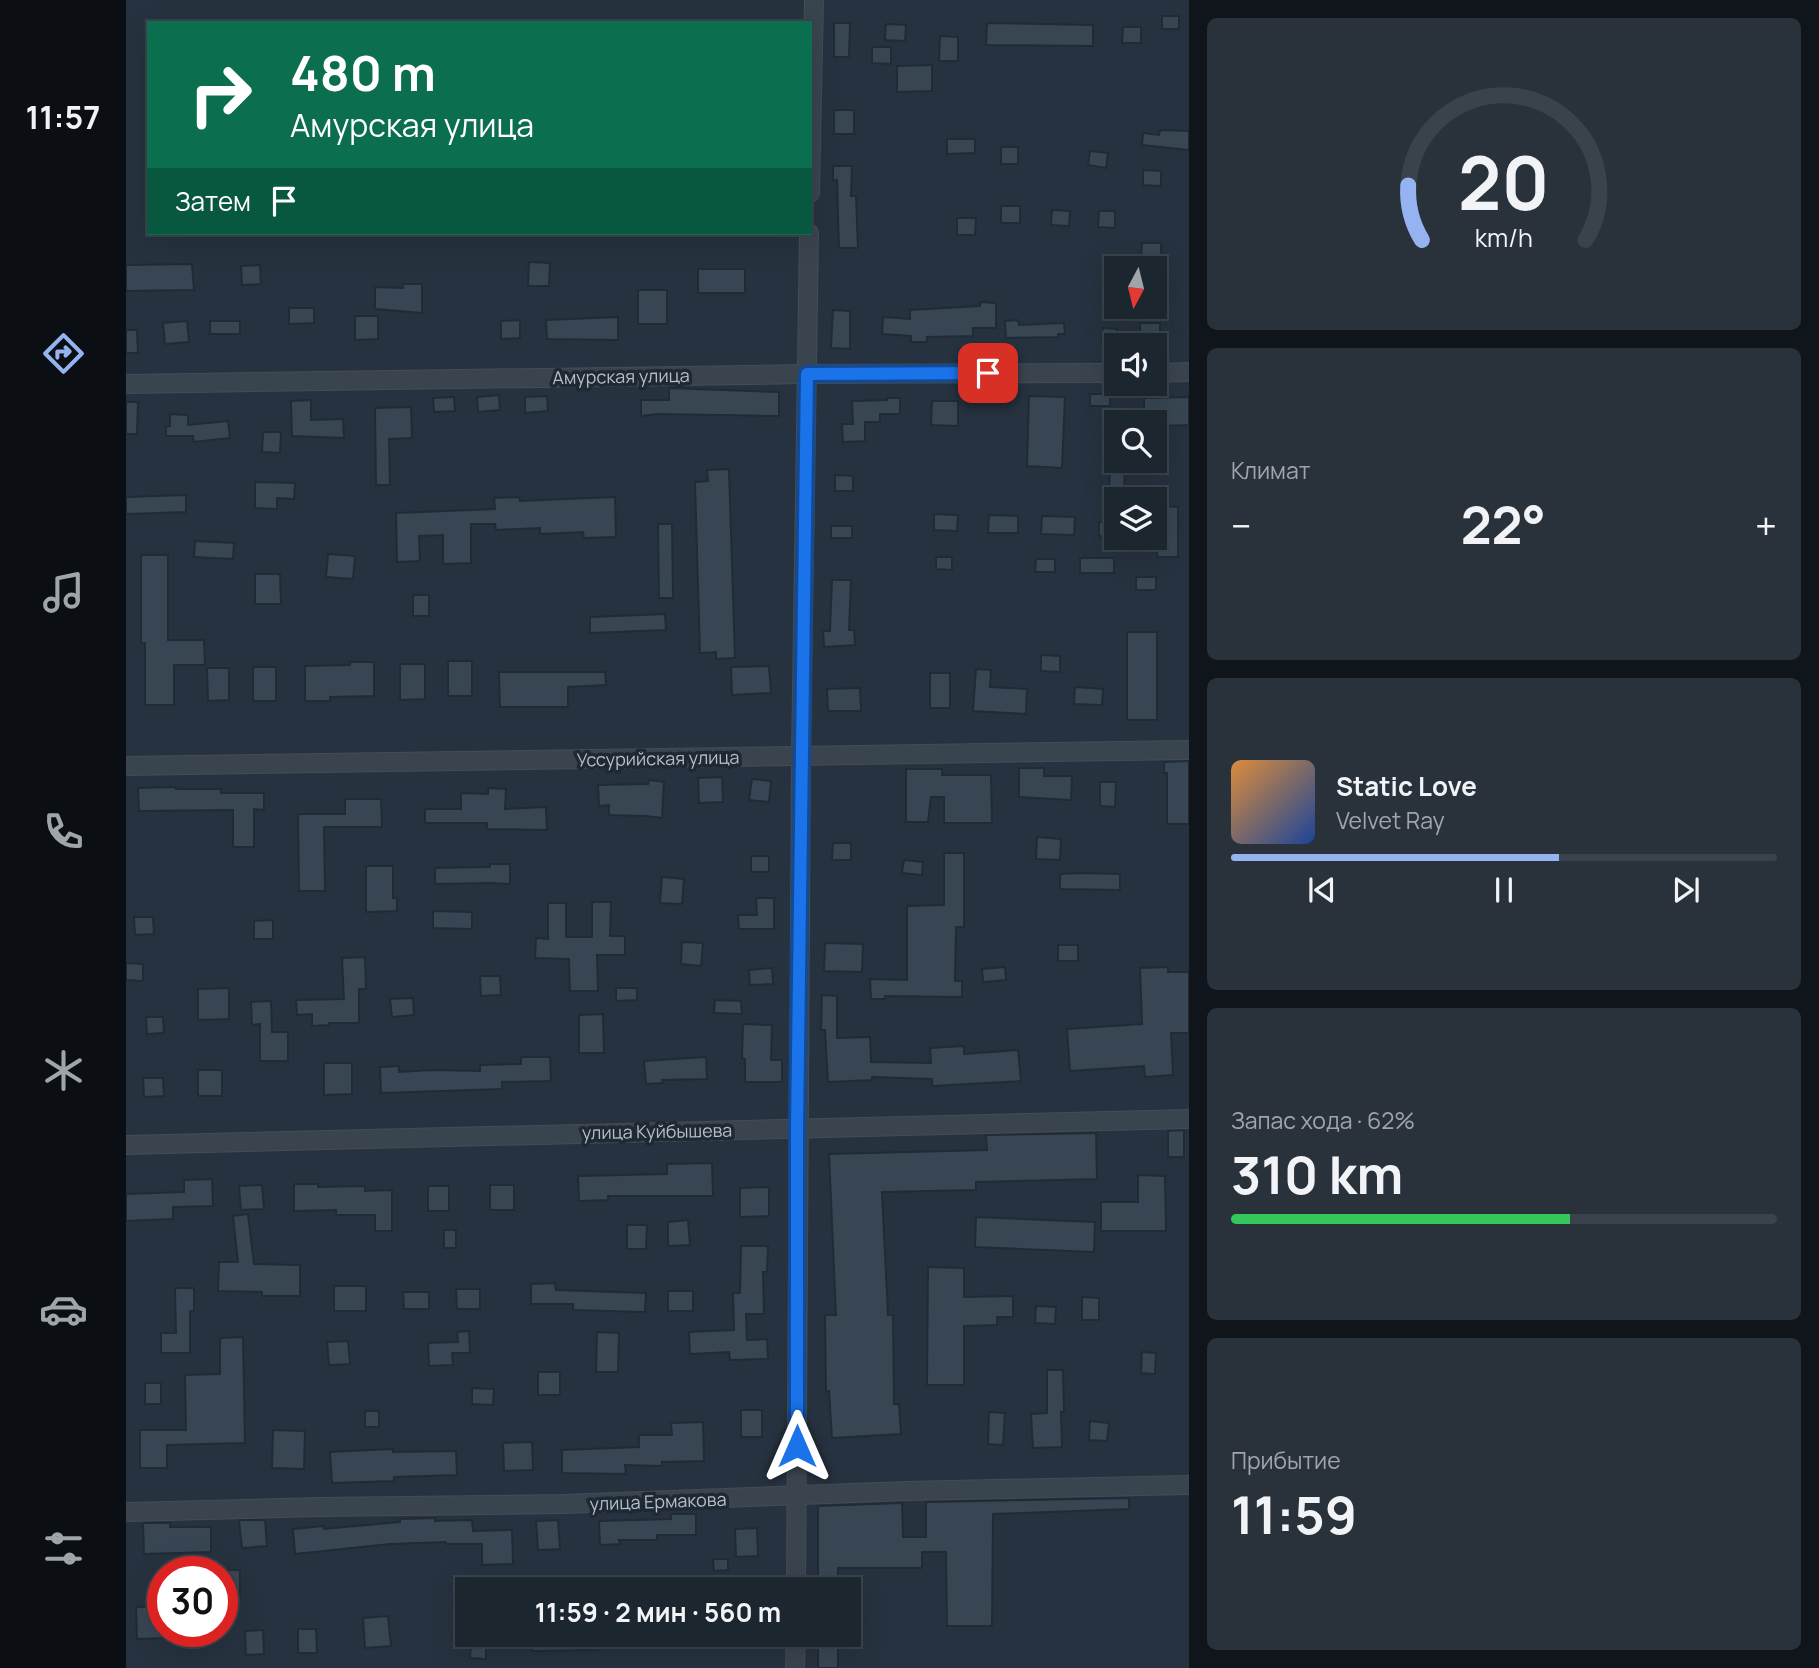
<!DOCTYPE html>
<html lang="ru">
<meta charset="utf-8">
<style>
:root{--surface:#1c262f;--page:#29323b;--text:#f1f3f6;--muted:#a0a5aa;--line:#3a434b;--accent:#95b2f1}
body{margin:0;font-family:Manrope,sans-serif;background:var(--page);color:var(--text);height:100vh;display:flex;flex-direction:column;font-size:26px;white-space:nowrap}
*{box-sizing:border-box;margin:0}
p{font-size:23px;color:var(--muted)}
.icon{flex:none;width:38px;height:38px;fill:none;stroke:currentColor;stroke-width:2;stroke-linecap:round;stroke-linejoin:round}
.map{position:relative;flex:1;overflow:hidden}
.side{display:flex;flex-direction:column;gap:18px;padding:18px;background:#0f151a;width:630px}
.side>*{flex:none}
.hud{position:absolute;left:21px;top:21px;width:665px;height:214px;border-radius:0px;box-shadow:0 7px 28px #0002,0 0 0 2px var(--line);background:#0b6e4f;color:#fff;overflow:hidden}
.needle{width:46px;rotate:187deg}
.tools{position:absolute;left:978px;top:256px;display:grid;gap:14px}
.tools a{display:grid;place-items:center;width:63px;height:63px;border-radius:0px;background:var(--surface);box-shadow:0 7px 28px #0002,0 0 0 2px var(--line);font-size:35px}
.speed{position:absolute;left:21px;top:1556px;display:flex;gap:14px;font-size:35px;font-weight:700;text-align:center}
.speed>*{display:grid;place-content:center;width:91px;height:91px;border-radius:50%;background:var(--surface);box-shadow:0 7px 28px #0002,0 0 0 2px var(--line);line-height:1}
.speed .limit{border:10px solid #d22;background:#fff;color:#111}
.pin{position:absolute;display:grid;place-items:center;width:60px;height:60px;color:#fff;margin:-30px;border-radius:14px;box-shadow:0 4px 10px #0006}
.me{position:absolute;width:77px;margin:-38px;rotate:0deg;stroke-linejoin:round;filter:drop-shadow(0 0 5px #0008)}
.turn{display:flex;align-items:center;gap:24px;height:147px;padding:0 28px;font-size:32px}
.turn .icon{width:91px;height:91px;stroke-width:2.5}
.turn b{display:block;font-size:49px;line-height:60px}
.then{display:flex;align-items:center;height:66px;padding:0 28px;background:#0003;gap:14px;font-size:26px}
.big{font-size:52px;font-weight:700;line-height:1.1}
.side .card{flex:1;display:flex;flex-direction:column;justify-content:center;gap:10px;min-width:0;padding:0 24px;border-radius:10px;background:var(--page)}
.side .dial{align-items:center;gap:0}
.dial svg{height:182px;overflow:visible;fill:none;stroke:var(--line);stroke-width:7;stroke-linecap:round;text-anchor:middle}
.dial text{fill:var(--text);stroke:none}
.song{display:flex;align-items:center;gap:21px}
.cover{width:84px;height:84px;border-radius:10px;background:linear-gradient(135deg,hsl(30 70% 55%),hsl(220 70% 35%))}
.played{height:7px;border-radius:4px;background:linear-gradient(90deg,var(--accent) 60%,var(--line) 60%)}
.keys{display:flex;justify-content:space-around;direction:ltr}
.heat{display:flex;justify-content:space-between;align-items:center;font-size:38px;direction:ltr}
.charge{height:10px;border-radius:5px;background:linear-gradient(90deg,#34c759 62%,var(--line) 0)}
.trip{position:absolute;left:329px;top:1577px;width:406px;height:70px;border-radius:0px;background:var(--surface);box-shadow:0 7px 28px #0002,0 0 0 2px var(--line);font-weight:700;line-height:70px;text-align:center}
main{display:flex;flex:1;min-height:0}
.tab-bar{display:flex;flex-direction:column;width:126px;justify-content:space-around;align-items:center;background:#0b0f13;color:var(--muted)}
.tab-bar .icon{width:49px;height:49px}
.tab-bar .on{color:var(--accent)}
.tab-bar b{font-size:32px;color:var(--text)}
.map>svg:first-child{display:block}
.building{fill:#384654;stroke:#212b36;stroke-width:2}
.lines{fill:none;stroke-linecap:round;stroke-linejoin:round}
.minor-casing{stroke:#434d58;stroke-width:20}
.minor{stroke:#3a444f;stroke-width:18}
.route-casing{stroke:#114b97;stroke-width:18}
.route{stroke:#1a73e8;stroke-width:12}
.labels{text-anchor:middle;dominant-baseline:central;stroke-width:7;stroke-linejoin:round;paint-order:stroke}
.street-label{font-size:18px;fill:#b6bfc9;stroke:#1f2934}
</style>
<main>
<nav class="tab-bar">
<b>11:57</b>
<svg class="icon on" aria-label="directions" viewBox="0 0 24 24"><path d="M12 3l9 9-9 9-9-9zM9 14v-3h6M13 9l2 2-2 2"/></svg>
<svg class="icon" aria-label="music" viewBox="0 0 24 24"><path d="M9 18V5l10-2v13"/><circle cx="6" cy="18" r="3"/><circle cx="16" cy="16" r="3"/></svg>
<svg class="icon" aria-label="phone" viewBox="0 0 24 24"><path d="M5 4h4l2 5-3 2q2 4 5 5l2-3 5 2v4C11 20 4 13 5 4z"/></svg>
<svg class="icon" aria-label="climate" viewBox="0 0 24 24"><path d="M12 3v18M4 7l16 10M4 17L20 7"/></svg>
<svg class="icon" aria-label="car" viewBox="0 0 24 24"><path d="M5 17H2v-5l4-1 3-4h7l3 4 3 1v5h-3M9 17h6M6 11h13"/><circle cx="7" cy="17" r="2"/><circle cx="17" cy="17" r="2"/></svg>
<svg class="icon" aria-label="filters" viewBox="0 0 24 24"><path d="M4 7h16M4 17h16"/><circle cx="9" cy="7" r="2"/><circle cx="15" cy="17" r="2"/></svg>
</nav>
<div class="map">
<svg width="1063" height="1668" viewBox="0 0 1063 1668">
<rect width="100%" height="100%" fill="#26323f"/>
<g class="building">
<rect x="1036" y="16" width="17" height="13"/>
<path d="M708 23H724L723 57H708Z"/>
<path d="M861 23 967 25V46L860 45Z"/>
<path d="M760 24 780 25 779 41 759 40Z"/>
<path d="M997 27H1015V43H996Z"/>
<path d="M814 36 832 37V61H813Z"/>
<path d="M746 47H765V64L746 63Z"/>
<path d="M806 65V91L771 92V66Z"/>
<rect x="708" y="110" width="20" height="24"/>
<path d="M1034 130 1063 131V150L1016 145 1017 133 1033 135Z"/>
<path d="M821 139H849V153L821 154Z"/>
<rect x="875" y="147" width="17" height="17"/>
<path d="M964 151 982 153 980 168 962 165Z"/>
<path d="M707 166H726L725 196H730L732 248H713L711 180H707Z"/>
<path d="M1017 170 1035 171V186L1017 185Z"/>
<rect x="875" y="206" width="19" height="17"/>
<path d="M926 210 944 211 943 226 925 225Z"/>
<path d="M973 211H989V228L972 227Z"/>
<path d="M831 218H850L849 235H831Z"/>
<path d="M1016 243H1035V268H1020V266L1015 265Z"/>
<path d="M403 262 424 263 423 286H402Z"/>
<path d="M66 264 68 290 0 291V265Z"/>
<path d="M134 265 135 284 116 285 115 266Z"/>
<rect x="572" y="269" width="47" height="24"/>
<path d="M277 284H296V313L249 309V287L277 288Z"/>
<rect x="512" y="290" width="29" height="34"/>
<path d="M854 302 870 303V328H847V336L801 337V342H785V336L756 334 757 317 784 319V310L854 306Z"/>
<path d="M163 308H188V323L163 324Z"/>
<path d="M707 310 724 311V349L705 348Z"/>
<path d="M229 316H252V339L229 340Z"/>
<path d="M492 317V340L421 339 420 320Z"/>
<path d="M394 320V338L375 339V321Z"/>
<path d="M892 320 893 325 938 323 939 334H932V337L880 338 879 321Z"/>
<path d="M61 321 63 342 39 344 37 323Z"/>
<rect x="84" y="321" width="30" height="13"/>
<path d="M1014 323H1034V336L1014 335Z"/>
<path d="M977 328 991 329 990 343H976Z"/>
<path d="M0 330H11L12 353H0Z"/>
<path d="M543 388 653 392V416L532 414 515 416V400H543Z"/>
<rect x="964" y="394" width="20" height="12"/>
<path d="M373 395 374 410 352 412 351 397Z"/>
<path d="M421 396 422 411 399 413V397Z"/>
<path d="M903 396 939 397 936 468 901 466Z"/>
<path d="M328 397 329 411 308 412 307 398Z"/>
<path d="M1063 397V425L1029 426V422H1018V398Z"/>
<path d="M761 398H774V414H754V422H739V441L717 442 716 424H727L726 401 761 400Z"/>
<path d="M185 400V420L217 419 218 438 166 436 165 401Z"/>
<path d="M806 401H832V426L805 425Z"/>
<path d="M0 402H12L11 434H0Z"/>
<path d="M285 407 286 438 263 439 264 485H250L249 408Z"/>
<path d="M44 414 62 415V425L102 421 104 438 68 442 67 436H40V427L44 426Z"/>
<path d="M137 432H155L154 453 136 452Z"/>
<path d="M984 460H999L998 499H983Z"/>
<path d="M603 469 609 658 590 659V652L574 653 569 482 582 481 581 470Z"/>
<path d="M709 475 727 476V491H709Z"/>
<path d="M129 482 169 483 168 499 151 498V509L129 508Z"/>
<path d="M60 495V512L0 514V497Z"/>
<path d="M393 497 394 501 489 497 490 537 458 538 457 532 414 534V528L370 530 369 524H345V563L317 564V535L293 536 294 561 271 562 270 513 369 509 368 498Z"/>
<path d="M1031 506 1052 507V557H1031Z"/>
<path d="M808 514 832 515 831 531 808 530Z"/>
<path d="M863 515 892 516V533H862Z"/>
<path d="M916 516 949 517 948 535 915 534Z"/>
<path d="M973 522H990V537L973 536Z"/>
<path d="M532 524H546L547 598H533Z"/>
<rect x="705" y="526" width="21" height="12"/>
<path d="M69 541 108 543 107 559 68 557Z"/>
<path d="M202 554 229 556 227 579 200 577Z"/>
<path d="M15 555H42V640H78L79 665H48V705H19V643H15Z"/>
<path d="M810 557H826V570L810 569Z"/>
<rect x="954" y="558" width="34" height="15"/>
<path d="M910 559H929V572H909Z"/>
<path d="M129 574H154L155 604H129Z"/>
<rect x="1010" y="577" width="20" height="13"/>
<path d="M706 580H725L723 630H728L729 645 698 647 697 631H704Z"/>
<rect x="287" y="595" width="16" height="21"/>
<path d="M539 614 540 630 464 633V617Z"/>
<rect x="1001" y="632" width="30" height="88"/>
<path d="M915 655 934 656V672L915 671Z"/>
<rect x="322" y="661" width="24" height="35"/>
<path d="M224 662H248V696L204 697V701H179V666L224 665Z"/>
<path d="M274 664H299V699L274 700Z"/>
<path d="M643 666 645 693 606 695 605 667Z"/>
<rect x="127" y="667" width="23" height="34"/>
<path d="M81 668H103V700L82 701Z"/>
<path d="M850 669 865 670 864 687 901 689 900 714 847 711Z"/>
<path d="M373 672H479L480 685 442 687V707H374Z"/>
<rect x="804" y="673" width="20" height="35"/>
<path d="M949 687 977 689 976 705 948 704Z"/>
<path d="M734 688 735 711H702L701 689Z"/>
<path d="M1063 761V824H1041V773H1038V762Z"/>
<path d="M893 768H918V776H946L945 800 893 797Z"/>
<path d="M780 769H816V775H865L866 823H818V797H805L802 822H780Z"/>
<path d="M596 777 597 802 573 803 572 778Z"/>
<path d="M626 779 645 781 643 802 623 800Z"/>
<path d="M523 780 538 782 536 818 520 816 483 815V805L473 806 472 785 522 784Z"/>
<path d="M974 782H990L989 807 974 806Z"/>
<path d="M50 787V789H95V793H138V810L128 809V847H107V810L13 811 12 788Z"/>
<path d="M362 788 380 789 379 809 420 807 421 830 361 829V823H299V809H335V793L362 794Z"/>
<path d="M219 799H255L256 827H198L199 891H173L172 814H219Z"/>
<path d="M911 837 935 839 934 860 910 859Z"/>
<path d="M707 843H725V860H706Z"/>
<path d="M818 853H838V927H830L829 981H836V997L759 996V999H745L744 979 781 980V906L818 905Z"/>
<rect x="625" y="856" width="18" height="16"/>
<path d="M778 860 797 862 796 875 776 873Z"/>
<path d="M364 864H384V884L364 883 309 884V868L364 867Z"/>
<path d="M240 866H267V898H271V911L240 912Z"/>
<path d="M954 873 994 874V890L934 889V874Z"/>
<path d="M536 877 558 879 556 904 534 903Z"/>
<path d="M630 898H648V929H613L612 915H631Z"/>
<path d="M466 902H485L484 936H499V955H471L472 991H444L443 959 409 958 410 938 422 939V903H440V937H466Z"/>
<path d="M307 911 346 912V929L307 928Z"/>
<path d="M8 917H27L28 934 9 935Z"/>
<path d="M147 920V939H128V921Z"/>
<path d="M556 942 577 943 575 966 555 964Z"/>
<path d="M699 943 737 944 736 972 698 971Z"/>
<rect x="932" y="945" width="20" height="16"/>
<path d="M239 957 240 989H233V1023H203V1025L186 1026V1014L171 1015 170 1000 218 999 216 958Z"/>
<path d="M0 963 17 964V981L0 980Z"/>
<path d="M879 967 880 980 857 982 856 969Z"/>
<path d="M1042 967V972H1063V1033H1045L1047 1075 1019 1077 1018 1066 944 1071 941 1029 1016 1024 1014 968Z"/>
<path d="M646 968 647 984 624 985 623 970Z"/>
<path d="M354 976H374L375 995 355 996Z"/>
<path d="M103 988V1019L72 1020V989Z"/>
<path d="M490 988H511V1000L490 1001Z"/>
<path d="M696 995 711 996V1038L744 1037 745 1062 805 1063 804 1048 838 1046V1054L892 1050 895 1081 806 1086V1079L746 1077V1080L702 1082 699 1030H695Z"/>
<path d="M287 998 288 1015 266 1017 264 999Z"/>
<path d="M589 1000 615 1001 616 1014 588 1013Z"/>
<path d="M145 1001 146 1032H162V1061H134V1024L126 1025 125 1002Z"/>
<path d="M477 1014 478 1053H453V1015Z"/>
<path d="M20 1017H37L38 1033 21 1034Z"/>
<path d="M617 1024 646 1025 645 1060H656V1082H619V1059L616 1058Z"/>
<path d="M395 1057H424L425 1081 376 1082V1089L255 1093 254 1067 273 1066V1072L307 1070 354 1071V1065L395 1064Z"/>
<path d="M580 1057 581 1079 536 1080 537 1083 520 1084 518 1061Z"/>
<path d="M198 1063H226V1094L198 1095Z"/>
<rect x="72" y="1070" width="24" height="26"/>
<path d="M17 1078H37L38 1096 18 1097Z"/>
<path d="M1058 1130V1157H1042V1131Z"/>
<path d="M970 1133 971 1179 850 1182V1190L756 1192 762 1315H767L768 1404H773L775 1434 706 1438 703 1391H700L699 1315H710L703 1154 861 1150 860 1135Z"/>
<path d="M586 1163 587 1196H482V1200L453 1201 452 1176 541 1174V1164Z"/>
<path d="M1012 1175 1039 1176 1040 1231H975V1202H1012Z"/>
<path d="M86 1179 87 1206 47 1207V1219L0 1221V1194L58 1192V1180Z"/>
<path d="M168 1184H192V1187L239 1186V1191L266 1190V1231H249V1215H210V1210L168 1211Z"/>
<path d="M136 1185 138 1209 115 1210 113 1186Z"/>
<rect x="364" y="1185" width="24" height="25"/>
<rect x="302" y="1186" width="21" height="25"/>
<path d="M643 1187V1216L614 1217V1188Z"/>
<path d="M122 1214 128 1264 174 1265V1296H136V1292L92 1291 93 1262H112L107 1216Z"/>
<path d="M850 1217 969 1222 968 1252 849 1247Z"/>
<path d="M562 1220 564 1245 542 1246V1222Z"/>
<path d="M501 1225H521L520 1249H501Z"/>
<rect x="318" y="1230" width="12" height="18"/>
<path d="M615 1246H642L641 1272H637L638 1314H620L621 1340 641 1339 642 1359 604 1360 603 1352 564 1354 563 1332 608 1330 607 1293H614Z"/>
<path d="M802 1267 838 1268V1297L887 1296V1317H871V1325L838 1326V1385H801Z"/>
<path d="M429 1283 430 1290 520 1293 519 1312 447 1310V1304H405V1284Z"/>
<rect x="208" y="1286" width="32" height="25"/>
<path d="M49 1288H68V1311H64V1353H35V1333H50Z"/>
<path d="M330 1289H354V1309H331Z"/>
<rect x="542" y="1291" width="25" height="20"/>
<path d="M277 1292H303V1309H278Z"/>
<path d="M956 1297 973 1298V1320H956Z"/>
<path d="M910 1306 930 1307 929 1324 909 1323Z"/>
<path d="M343 1331 344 1353H326L327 1365 303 1366 302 1343 332 1342 331 1332Z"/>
<path d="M471 1332 493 1333 492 1372H470Z"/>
<path d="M117 1337 119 1443 41 1445V1468H14V1430H60L59 1375 94 1374V1338Z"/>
<path d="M222 1341 224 1364 203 1365 201 1342Z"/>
<path d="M1016 1352 1030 1353 1029 1374 1015 1373Z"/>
<path d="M921 1370H937L938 1412H935L936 1447 907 1448 905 1414 921 1413Z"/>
<rect x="412" y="1372" width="22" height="23"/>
<rect x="19" y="1383" width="16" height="21"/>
<path d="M346 1388 368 1389 367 1405 346 1404Z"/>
<rect x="615" y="1410" width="21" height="27"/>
<rect x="239" y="1411" width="14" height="16"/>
<path d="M863 1412 879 1413 877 1445 862 1444Z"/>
<path d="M964 1421 983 1423 981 1441 963 1440Z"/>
<path d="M577 1422 578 1461 536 1462V1466L499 1465 500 1474 436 1473V1450L513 1447V1435H546L545 1423Z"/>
<path d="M147 1430 179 1431 178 1469 146 1468Z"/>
<path d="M406 1442 407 1470 378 1471 377 1443Z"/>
<path d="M267 1449V1452L330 1451 331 1475 268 1477V1481L206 1483 204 1452Z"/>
<path d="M1003 1498V1509L867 1514 866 1626H821L820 1552H796V1568H712V1589H692V1506L776 1503 777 1537H800V1502Z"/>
<path d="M545 1514H570V1535H531V1540H493L494 1544 474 1545 473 1521 545 1519Z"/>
<path d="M309 1518V1521L346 1520 347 1531 386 1530 387 1564 356 1565V1544H320V1542L264 1544 169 1554 167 1529 198 1526V1529L274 1522V1519Z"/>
<path d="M113 1520H139L141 1546 116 1548Z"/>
<path d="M432 1520 434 1549 412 1550 410 1521Z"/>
<path d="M17 1523H44V1527H85V1552L18 1554Z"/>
<path d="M631 1528 632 1556 610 1557 609 1529Z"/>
<path d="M587 1559H602V1570L588 1571Z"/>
<rect x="96" y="1570" width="18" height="28"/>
<path d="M37 1606V1638L11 1639 10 1607Z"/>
<path d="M262 1616 265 1646 239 1648 237 1618Z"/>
<path d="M172 1629H190L191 1653H172Z"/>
<path d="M137 1630 138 1654 120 1655 119 1631Z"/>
<path d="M346 1634H471V1650L406 1651V1646H360V1659L344 1658Z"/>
<path d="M505 1634H531L532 1647 505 1648Z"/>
<rect x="692" y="1634" width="20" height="34"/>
</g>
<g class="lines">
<g class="minor-casing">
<g id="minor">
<path d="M684 193 688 0"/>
<path d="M1029 373 1063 372"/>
<path d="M0 384 681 374 990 373"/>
<path d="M0 766 1063 750"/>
<path d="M0 1145 1063 1119"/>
<path d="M0 1512 193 1507 438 1504 780 1491 1063 1485"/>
<path d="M670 1589 675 755 683 233"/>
<path d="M669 1668 670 1634"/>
</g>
</g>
<use href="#minor" class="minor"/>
</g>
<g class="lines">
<g class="route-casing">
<path id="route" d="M671 1446V1128L681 374 862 373"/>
</g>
<use href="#route" class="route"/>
</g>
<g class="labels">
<g class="street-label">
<text transform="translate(495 376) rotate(-1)">Амурская улица</text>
<text transform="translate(532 758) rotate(-1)">Уссурийская улица</text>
<text transform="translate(531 1131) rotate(-1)">улица Куйбышева</text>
<text transform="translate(532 1501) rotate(-2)">улица Ермакова</text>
</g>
</g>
</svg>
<div class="tools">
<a><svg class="needle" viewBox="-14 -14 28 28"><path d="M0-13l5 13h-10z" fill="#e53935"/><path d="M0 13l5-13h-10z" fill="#a0a5aa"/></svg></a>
<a><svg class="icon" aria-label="sound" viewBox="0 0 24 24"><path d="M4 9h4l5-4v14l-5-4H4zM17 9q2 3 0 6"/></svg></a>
<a><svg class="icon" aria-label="search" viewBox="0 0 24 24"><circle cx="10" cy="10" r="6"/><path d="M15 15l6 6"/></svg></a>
<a><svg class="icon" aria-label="layers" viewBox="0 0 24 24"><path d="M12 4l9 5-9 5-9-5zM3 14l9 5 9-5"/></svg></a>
</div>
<div class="speed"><div class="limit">30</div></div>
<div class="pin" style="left:862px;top:373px;background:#d93025"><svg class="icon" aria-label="arrive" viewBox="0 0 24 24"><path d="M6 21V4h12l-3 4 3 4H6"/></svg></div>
<svg class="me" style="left:671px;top:1446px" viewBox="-20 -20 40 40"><path d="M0-17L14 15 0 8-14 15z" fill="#1a73e8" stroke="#fff" stroke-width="4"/></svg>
<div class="trip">11:59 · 2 мин · 560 m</div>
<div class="hud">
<div class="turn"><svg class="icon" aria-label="right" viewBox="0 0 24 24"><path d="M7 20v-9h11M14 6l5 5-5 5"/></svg><div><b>480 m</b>Амурская улица</div></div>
<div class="then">Затем<svg class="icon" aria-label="arrive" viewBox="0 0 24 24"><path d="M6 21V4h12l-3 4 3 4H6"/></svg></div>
</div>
</div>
<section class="side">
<div class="card dial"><svg viewBox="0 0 100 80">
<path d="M14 69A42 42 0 1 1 86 69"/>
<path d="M14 69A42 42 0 0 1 8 45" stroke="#95b2f1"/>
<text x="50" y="56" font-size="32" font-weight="700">20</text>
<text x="50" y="72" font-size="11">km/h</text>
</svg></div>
<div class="card"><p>Климат</p>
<div class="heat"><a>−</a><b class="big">22°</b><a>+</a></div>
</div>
<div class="card">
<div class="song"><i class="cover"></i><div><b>Static Love</b><p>Velvet Ray</p></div></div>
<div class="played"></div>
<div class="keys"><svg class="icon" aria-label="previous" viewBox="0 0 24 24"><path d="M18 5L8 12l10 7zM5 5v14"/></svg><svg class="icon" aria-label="pause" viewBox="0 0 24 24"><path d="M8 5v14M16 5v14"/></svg><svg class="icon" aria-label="next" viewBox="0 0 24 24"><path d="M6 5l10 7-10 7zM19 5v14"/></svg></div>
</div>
<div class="card"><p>Запас хода · 62%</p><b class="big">310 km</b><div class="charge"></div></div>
<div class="card"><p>Прибытие</p><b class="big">11:59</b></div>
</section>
</main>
